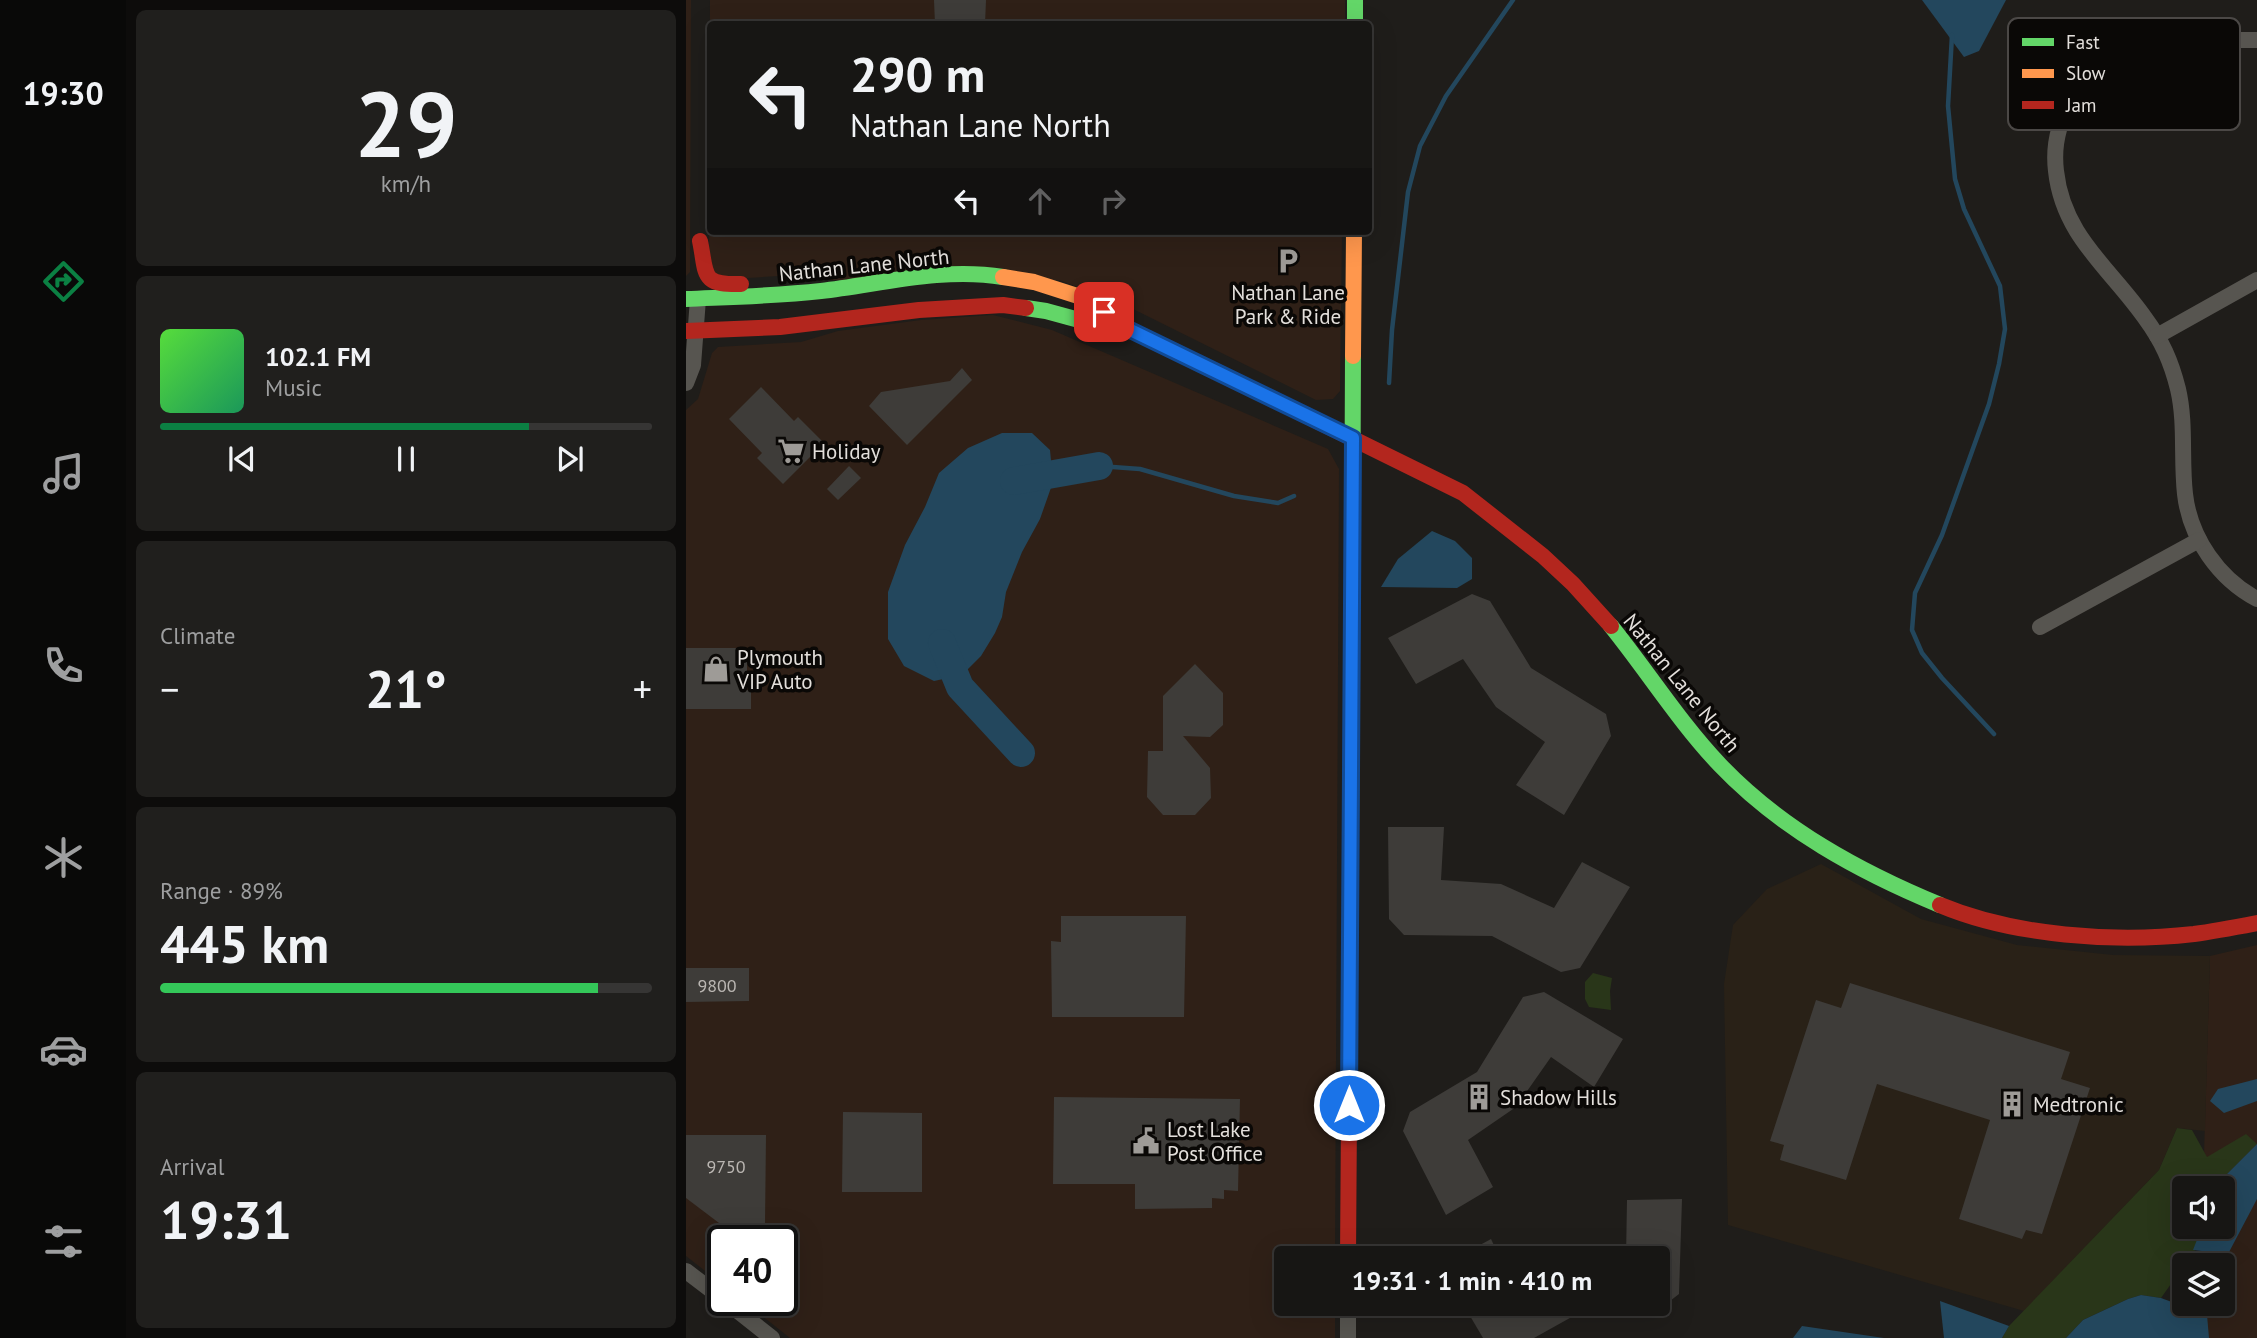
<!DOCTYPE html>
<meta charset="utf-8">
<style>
:root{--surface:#171614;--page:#201f1d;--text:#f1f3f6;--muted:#9e9fa0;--line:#363534;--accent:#0b8043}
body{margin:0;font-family:"PT Sans",sans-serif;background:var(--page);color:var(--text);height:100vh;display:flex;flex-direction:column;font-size:26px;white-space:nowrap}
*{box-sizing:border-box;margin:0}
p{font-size:23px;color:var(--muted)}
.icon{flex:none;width:38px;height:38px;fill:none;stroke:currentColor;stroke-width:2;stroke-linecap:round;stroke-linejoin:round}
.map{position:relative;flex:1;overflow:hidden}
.side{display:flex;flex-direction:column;gap:10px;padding:10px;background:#0d0c0b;width:560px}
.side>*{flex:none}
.top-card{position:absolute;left:21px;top:21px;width:665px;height:214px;border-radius:7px;box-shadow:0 7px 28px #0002,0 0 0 2px var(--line);background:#171614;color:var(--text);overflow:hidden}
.buttons{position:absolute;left:1486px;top:1176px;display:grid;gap:14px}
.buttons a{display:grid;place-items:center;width:63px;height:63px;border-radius:7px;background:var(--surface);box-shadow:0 7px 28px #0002,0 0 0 2px var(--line);font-size:35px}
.speed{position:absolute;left:21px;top:1225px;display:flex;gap:14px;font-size:35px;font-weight:700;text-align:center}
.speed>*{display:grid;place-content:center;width:91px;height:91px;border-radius:50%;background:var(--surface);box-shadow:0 7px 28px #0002,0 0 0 2px var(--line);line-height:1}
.speed .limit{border:4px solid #111;border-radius:10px;background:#fff;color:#111}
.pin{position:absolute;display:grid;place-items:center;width:60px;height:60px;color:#fff;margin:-30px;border-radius:14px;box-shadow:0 4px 10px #0006}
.me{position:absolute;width:77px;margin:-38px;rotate:0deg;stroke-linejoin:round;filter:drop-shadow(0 0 5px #0008)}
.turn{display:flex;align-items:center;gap:24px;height:147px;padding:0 28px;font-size:32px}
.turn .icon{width:91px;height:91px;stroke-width:2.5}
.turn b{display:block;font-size:49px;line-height:60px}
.lanes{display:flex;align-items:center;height:66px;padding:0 28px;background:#0003;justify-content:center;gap:35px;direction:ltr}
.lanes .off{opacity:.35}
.big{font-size:52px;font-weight:600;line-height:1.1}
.side .tile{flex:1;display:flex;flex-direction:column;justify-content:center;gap:10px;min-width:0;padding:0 24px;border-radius:10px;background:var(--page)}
.side .dial{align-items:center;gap:0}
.dial b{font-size:91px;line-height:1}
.song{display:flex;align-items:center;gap:21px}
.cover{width:84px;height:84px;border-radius:10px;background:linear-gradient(135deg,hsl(110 70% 55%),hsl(150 70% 35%))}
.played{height:7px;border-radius:4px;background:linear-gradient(90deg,var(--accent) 75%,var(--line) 75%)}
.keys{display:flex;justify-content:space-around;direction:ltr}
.heat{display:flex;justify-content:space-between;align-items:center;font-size:38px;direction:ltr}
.charge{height:10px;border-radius:5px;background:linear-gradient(90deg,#34c759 89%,var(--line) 0)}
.trip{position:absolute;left:588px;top:1246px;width:396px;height:70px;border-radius:7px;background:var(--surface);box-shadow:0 7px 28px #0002,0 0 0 2px var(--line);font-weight:600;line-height:70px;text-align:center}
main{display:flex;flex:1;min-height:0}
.menu{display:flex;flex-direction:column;width:126px;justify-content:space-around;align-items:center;background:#090908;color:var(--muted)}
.menu .icon{width:49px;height:49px}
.menu .active{color:var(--accent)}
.menu b{font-size:32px;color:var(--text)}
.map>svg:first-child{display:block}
.commercial{fill:#2f2017}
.built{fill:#292117}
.green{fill:#293619}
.water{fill:#23475d}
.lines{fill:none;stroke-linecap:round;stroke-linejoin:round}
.stream{stroke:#23475d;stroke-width:4.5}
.river{stroke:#23475d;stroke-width:28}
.building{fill:#3e3c39}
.street{stroke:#575550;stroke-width:16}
.fast{stroke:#63d668;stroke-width:16}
.slow{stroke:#ff974d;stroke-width:16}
.jam{stroke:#b3261e;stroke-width:16}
.route-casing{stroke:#114b97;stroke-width:18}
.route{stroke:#1a73e8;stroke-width:12}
.labels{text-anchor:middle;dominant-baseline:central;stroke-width:7;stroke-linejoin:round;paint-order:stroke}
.number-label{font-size:18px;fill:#bab6b2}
.street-label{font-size:21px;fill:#e3dfdb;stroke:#0a0806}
.poi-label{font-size:21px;fill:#e3dfdb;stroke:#0a0806;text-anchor:start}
.key{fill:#0a0806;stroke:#4b4846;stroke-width:2}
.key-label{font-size:19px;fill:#e3dfdb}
</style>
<main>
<nav class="menu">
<b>19:30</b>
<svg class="icon active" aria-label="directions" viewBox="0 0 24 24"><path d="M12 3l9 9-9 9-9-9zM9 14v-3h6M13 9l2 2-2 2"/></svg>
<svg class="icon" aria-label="music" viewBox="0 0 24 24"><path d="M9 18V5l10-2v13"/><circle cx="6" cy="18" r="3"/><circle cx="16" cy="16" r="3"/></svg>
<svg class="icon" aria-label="phone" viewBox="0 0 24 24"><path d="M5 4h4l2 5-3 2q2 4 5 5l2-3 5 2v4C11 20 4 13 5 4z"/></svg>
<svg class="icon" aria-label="climate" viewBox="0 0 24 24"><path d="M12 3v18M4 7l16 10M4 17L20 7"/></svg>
<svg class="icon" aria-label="car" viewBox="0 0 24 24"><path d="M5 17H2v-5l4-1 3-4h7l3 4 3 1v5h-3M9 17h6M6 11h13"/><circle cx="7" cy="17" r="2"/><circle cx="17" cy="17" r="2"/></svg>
<svg class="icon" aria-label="filters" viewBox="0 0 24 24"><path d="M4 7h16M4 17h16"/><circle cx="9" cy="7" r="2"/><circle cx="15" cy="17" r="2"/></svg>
</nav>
<section class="side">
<div class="tile dial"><b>29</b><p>km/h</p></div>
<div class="tile">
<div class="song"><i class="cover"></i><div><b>102.1 FM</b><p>Music</p></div></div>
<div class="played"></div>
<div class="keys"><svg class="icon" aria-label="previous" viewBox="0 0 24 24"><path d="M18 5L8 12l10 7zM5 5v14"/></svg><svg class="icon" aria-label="pause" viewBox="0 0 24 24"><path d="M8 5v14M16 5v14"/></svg><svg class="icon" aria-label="next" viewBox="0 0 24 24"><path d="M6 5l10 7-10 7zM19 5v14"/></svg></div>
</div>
<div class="tile"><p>Climate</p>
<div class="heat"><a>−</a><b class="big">21°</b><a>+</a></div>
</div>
<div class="tile"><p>Range · 89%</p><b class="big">445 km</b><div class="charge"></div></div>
<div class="tile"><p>Arrival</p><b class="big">19:31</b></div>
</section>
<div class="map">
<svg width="1571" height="1338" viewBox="0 0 1571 1338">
<rect width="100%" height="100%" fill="#1f1d1a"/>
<g class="commercial">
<path d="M0 0H5L4 272 0 276Z"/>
<path d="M24 0H659V24H24V231H656L654 391 647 399 630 400 439 305 373 280H145L108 275 30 280 23 267Z"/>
<path d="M307 315 366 330 642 449 653 469 649 1258H600V1304H649V1338H104L56 1300H96V1241H37V1285L0 1256V410L12 399 26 353 32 347 115 342 152 331 235 320Z"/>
<path d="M1571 945V1338H1513L1514 1304H1536V1265H1515L1516 1227H1536V1188H1517L1524 956Z"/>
</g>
<path class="built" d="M1135 864 1235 919 1331 945 1427 955 1524 956 1519 1131 1491 1128 1473 1170 1338 1311 1042 1225 1038 984 1047 925 1081 889Z"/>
<g class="green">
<path d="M907 973 926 978 924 991 925 1010 903 1007 899 999V982Z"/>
<path d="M1491 1128 1506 1130 1521 1157 1560 1134 1571 1144 1532 1183 1530 1188H1498V1227H1517L1509 1250 1475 1298 1455 1295 1442 1299 1397 1320 1380 1338H1316L1323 1326 1473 1170Z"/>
</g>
<g class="water">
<path d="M1236 0H1320L1293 51 1278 57Z"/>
<path d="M316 433H346L364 450 367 482 354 519 336 552 320 592 316 617 309 633 295 656 276 675 248 681 218 666 202 639V592L219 545 239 507 253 473 282 448Z"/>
<path d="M746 531 769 541 786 558V579L771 588 695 587 712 559Z"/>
<path d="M1571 1079V1101L1538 1113 1524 1101 1532 1089Z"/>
<path d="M1571 1144V1199L1542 1254 1507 1250 1516 1227H1536V1188H1530L1532 1183Z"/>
<path d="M1455 1295 1475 1298 1521 1315 1523 1338H1380L1397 1320 1442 1299Z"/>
<path d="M1254 1301 1323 1326 1316 1338H1258Z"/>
<path d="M1116 1326 1198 1338H1107Z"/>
</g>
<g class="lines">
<g class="stream">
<path d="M1266 35 1262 106 1269 179 1278 209 1314 286 1319 329 1313 364 1303 404 1256 535 1229 593 1226 630 1236 653 1256 678 1308 734"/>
<path d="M703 383 706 330 722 192 734 146 760 96 827 0"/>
<path d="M413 466 454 469 548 496 592 503 608 496"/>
</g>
<g class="river">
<path d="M328 481 413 466"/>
<path d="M256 643 274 687 335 753"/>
</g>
</g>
<g class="building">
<path d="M248 0H300L299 24H249Z"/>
<path d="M276 368 286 380 221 445 183 406 195 392 264 381Z"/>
<path d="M75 387 108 421 112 417 138 443 97 484 71 458 76 453 43 419Z"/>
<path d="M163 466 175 478 152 500 141 489Z"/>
<path d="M786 594 804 601 845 668 920 714 925 736 878 815 830 785 859 742 810 707 777 659 730 684 702 638Z"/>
<path d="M0 648H61V690H65V709H0Z"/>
<path d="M509 664 537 693V725L524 737 497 736 524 768 525 798 509 815H477L461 797 462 751H477V696Z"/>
<path d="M702 827H758L755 880 815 884 868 908 896 862 944 887 894 968 875 972 806 936 718 935 703 919Z"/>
<path d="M375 916H500L498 1017H366L365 941 375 942Z"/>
<path d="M0 968H63V1001L0 1002Z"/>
<path d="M1164 983 1384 1052 1375 1079 1404 1088 1356 1234 1340 1230 1336 1239 1273 1219 1304 1120 1191 1084 1160 1180 1094 1160 1098 1145 1084 1141 1130 1000 1155 1008Z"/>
<path d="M858 992 937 1039 908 1087 865 1057 830 1107 782 1140 807 1187 760 1215 717 1131 724 1112 791 1072 837 997Z"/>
<path d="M368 1097 554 1099 552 1191 538 1190V1199L526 1198V1208L449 1209V1184H367Z"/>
<path d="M157 1112 236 1113V1192H156Z"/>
<path d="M0 1135H80L79 1223H33L0 1198Z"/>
<path d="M996 1199 993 1294 971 1311V1258H940L941 1200Z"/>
<path d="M805 1239 814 1258H770Z"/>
<path d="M777 1304H909L848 1338H797Z"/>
</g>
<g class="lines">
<g class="street">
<path d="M1571 40C1500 40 1430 33 1386 101 1372 123 1367 146 1370 171 1377 236 1424 268 1459 318 1476 341 1485 361 1492 389 1500 423 1495 459 1499 494 1504 538 1533 579 1571 599"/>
<path d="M1471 336 1571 280"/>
<path d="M0 383 7 365 12 299"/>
<path d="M1354 627 1513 540"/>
<path d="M0 1271 37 1299"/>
<path d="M38 1300 86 1338"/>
<path d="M662 1304V1338"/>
</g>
<g class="fast">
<path d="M669 0V24"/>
<path d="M0 299C45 297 90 296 135 291 195 284 257 267 317 277"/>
<path d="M340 308 360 311 393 320 432 324"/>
<path d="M925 626C962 672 994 723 1034 765 1095 829 1174 872 1254 905"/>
<path d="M665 826 667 356"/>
</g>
<g class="slow">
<path d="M317 277 348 282 404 300 432 324 574 393"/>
<path d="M667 356 668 231"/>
</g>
<g class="jam">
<path d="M14 241C21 275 14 285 55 284"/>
<path d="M0 331 94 327 233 310 317 305 340 308"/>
<path d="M574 393 777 493 857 556 887 584 925 626"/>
<path d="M1254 905C1328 936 1429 943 1508 934 1529 931 1550 927 1571 923"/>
<path d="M662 1258 665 826"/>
</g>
</g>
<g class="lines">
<g class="route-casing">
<path id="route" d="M418 312 432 324 667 438 663 1105"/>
</g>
<use href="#route" class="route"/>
</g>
<defs>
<g id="parking-bare" transform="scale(2.1)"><path d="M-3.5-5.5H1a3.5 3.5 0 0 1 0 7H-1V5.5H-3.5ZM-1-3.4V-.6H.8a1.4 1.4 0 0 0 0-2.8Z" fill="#9e9b97" stroke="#0a0806" stroke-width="2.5" paint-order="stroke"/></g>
<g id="supermarket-bare" transform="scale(2.1)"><path d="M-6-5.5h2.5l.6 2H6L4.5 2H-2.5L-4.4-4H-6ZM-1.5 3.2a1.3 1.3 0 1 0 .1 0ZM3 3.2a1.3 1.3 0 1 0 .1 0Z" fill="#9e9b97" stroke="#0a0806" stroke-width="2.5" paint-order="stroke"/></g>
<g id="shop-bare" transform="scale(2.1)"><path d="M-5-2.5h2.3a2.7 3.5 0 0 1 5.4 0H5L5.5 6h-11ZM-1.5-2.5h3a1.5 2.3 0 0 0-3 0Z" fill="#9e9b97" stroke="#0a0806" stroke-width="2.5" paint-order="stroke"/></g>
<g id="building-bare" transform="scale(2.1)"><path d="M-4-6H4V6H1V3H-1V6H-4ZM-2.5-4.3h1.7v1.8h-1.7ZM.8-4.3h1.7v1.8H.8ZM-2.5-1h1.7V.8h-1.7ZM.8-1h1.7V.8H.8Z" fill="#9e9b97" stroke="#0a0806" stroke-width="2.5" paint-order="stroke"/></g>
<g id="civic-bare" transform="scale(2.1)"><path d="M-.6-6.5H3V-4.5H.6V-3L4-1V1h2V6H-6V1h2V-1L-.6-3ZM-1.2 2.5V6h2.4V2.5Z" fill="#9e9b97" stroke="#0a0806" stroke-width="2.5" paint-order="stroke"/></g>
</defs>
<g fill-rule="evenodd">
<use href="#parking-bare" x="602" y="261"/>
<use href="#supermarket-bare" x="105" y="451"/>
<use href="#shop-bare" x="30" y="669"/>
<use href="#building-bare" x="793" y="1097"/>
<use href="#building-bare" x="1326" y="1104"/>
<use href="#civic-bare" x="460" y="1141"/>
</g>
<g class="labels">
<g class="number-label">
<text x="31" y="985">9800</text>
<text x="40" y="1166">9750</text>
</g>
<g class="street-label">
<text transform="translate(178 265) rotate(-6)">Nathan Lane North</text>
<text transform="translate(996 683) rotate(51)">Nathan Lane North</text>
</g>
<g class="poi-label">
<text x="602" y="292" text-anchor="middle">Nathan Lane<tspan x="602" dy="24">Park &amp; Ride</tspan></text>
<text x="126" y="451">Holiday</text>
<text x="51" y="657">Plymouth<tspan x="51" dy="24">VIP Auto</tspan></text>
<text x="814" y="1097">Shadow Hills</text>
<text x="1347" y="1104">Medtronic</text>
<text x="481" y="1129">Lost Lake<tspan x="481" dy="24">Post Office</tspan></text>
</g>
</g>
<rect x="1322" y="18" width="232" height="112" rx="10" class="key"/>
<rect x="1336" y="38" width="32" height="8" fill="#63d668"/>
<rect x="1336" y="69" width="32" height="9" fill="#ff974d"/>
<rect x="1336" y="101" width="32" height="8" fill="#b3261e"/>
<g class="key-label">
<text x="1380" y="49">Fast</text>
<text x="1380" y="80">Slow</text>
<text x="1380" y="112">Jam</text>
</g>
</svg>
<div class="buttons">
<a><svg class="icon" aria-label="sound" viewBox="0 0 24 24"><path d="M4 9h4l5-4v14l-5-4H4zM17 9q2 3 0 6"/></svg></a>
<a><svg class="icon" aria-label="layers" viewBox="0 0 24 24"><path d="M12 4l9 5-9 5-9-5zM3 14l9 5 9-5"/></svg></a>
</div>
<div class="speed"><div class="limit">40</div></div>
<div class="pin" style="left:418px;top:312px;background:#d93025"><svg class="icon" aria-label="arrive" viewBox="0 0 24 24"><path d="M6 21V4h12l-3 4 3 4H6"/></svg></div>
<svg class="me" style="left:663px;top:1105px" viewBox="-20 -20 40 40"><circle r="17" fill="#1a73e8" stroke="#fff" stroke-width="3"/><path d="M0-11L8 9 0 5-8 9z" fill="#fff"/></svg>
<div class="trip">19:31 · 1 min · 410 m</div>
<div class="top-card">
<div class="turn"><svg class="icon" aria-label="left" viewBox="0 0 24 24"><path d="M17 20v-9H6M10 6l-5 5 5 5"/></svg><div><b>290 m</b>Nathan Lane North</div></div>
<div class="lanes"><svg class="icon" aria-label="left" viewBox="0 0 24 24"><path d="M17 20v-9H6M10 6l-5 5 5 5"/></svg><svg class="icon off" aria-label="ahead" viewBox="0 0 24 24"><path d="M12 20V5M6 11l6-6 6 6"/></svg><svg class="icon off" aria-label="right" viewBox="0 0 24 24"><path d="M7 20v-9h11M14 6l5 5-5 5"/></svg></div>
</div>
</div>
</main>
